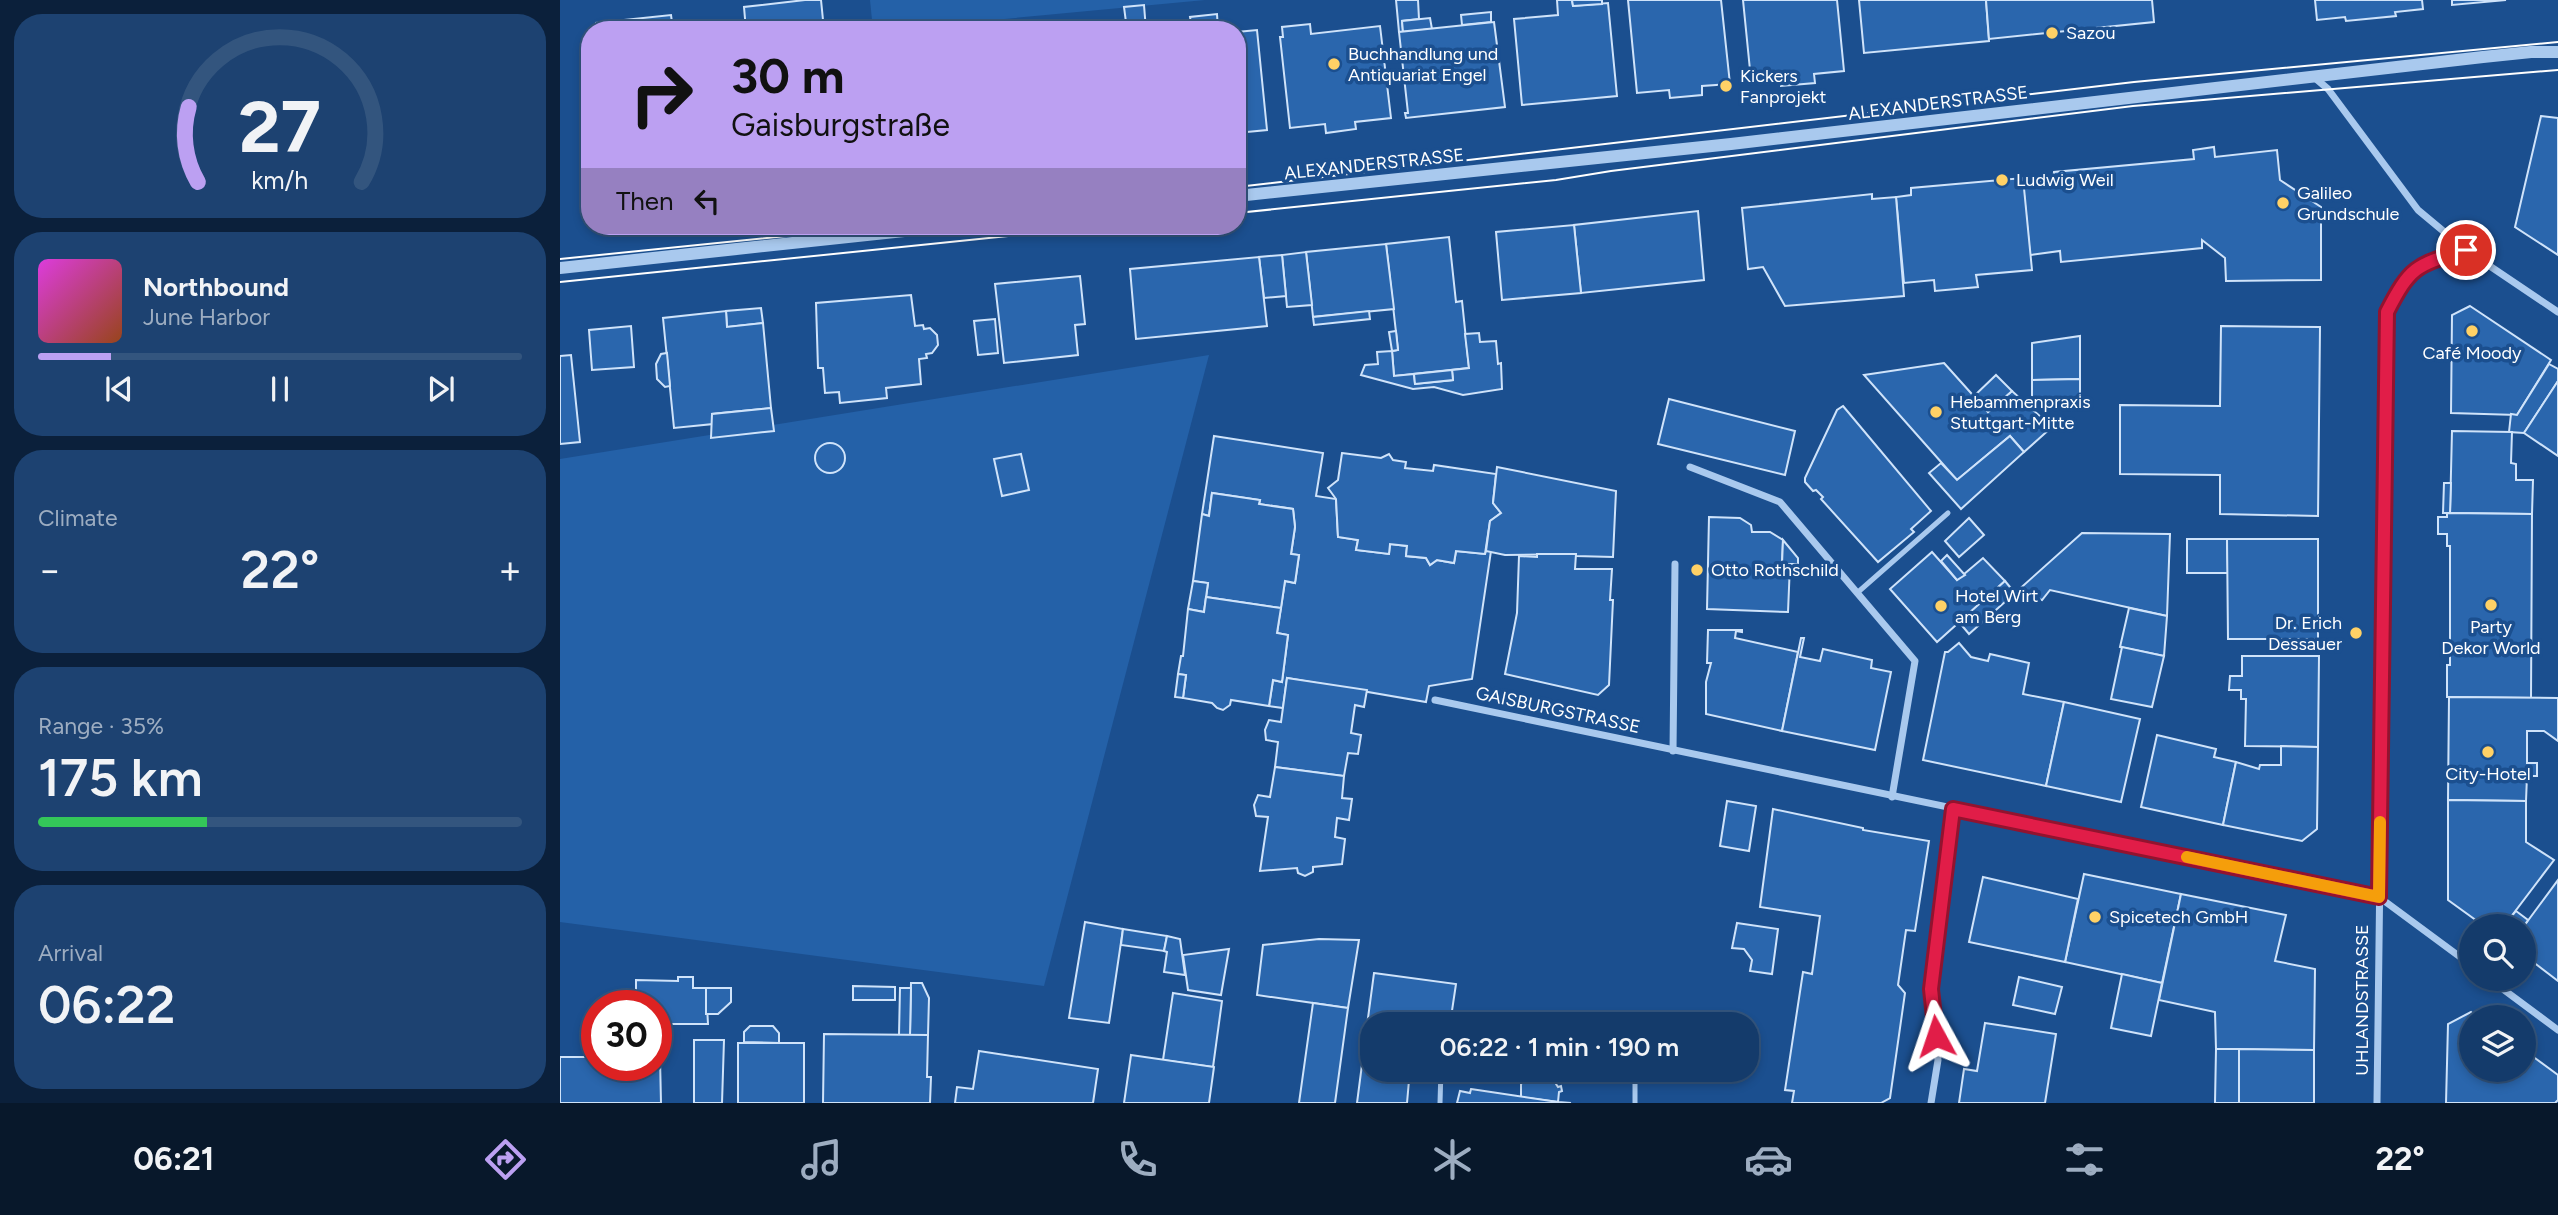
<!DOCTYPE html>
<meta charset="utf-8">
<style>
:root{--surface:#143b6b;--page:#1d4271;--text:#f1f3f6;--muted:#9dadc1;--line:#33557e;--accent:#bca0f2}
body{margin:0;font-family:Figtree,sans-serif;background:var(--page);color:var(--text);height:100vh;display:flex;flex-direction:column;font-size:26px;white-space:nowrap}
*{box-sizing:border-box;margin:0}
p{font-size:23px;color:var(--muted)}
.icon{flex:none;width:38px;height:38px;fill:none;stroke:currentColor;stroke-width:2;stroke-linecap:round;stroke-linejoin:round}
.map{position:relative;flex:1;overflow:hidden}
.sheet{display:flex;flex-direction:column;gap:14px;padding:14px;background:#0b203b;width:560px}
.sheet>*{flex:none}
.banner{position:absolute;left:21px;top:21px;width:665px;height:214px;border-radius:28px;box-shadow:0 4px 10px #0003,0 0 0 2px var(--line);background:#bca0f2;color:#111;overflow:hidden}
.buttons{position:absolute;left:1899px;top:914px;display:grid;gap:14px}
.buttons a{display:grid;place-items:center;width:77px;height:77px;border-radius:50%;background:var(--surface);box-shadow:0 4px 10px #0003,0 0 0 2px var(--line);font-size:35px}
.speed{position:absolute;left:21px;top:990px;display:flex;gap:14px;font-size:35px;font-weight:700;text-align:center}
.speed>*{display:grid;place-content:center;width:91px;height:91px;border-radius:50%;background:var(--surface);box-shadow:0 4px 10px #0003,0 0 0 2px var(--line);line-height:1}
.speed .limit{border:10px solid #d22;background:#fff;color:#111}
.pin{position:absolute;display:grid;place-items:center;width:60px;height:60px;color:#fff;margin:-30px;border:4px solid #fff;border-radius:50%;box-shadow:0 2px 7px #0007}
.me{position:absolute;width:77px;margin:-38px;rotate:355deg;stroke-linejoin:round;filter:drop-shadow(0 0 5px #0008)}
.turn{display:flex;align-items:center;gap:24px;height:147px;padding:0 35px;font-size:32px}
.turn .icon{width:91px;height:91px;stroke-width:2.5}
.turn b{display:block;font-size:49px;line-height:60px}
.then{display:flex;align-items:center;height:66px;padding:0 35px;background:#0003;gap:14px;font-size:26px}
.big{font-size:52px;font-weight:600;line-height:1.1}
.sheet .widget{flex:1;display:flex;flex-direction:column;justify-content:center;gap:10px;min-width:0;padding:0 24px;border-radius:28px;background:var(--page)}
.sheet .dial{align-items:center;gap:0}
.dial svg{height:182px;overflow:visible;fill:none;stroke:var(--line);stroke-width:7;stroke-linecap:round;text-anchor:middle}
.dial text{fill:var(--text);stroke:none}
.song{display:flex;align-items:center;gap:21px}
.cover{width:84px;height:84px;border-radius:10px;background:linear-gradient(135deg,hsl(300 70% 55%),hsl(20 70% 35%))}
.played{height:7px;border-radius:4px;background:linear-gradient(90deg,var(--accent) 15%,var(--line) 15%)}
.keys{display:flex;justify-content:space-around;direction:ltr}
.heat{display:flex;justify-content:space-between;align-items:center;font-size:38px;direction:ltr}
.charge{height:10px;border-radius:5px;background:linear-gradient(90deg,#34c759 35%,var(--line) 0)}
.trip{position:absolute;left:800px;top:1012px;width:399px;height:70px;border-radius:28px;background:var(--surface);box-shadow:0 4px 10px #0003,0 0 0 2px var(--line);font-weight:600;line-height:70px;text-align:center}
.menu{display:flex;height:112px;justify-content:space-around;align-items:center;background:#08182b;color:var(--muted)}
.menu .icon{width:49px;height:49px}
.menu .active{color:var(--accent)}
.menu b{font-size:32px;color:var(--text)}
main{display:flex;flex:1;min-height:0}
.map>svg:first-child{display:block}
.green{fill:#2461a8}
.building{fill:#2a66ad;stroke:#cfe3fa;stroke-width:2}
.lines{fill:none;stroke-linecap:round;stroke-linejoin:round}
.service{stroke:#a9c9ee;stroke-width:5}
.minor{stroke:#a9c9ee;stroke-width:7}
.tertiary{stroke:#a9c9ee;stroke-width:12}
.tram{stroke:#fff;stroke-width:2}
.route-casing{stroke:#92132f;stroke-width:18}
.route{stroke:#e11d48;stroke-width:12}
.slow{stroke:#f59e0b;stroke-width:12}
.poi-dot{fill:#ffd166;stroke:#1b4f8f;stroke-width:2.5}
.labels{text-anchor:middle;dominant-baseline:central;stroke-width:7;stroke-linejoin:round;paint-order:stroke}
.poi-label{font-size:18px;fill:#fff;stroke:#1b4f8f;text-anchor:start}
.street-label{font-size:18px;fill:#fff;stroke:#1b4f8f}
</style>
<main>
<section class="sheet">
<div class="widget dial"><svg viewBox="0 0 100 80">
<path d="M14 69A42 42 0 1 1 86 69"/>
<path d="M14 69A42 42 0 0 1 10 36" stroke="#bca0f2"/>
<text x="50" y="56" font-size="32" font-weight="700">27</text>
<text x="50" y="72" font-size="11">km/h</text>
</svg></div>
<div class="widget">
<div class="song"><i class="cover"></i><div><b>Northbound</b><p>June Harbor</p></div></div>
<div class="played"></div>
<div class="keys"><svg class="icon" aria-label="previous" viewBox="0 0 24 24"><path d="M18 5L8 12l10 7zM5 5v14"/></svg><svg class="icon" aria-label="pause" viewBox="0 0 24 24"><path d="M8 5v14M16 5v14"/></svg><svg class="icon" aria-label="next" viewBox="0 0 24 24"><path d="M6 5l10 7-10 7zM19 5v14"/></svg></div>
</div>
<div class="widget"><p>Climate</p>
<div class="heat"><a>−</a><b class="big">22°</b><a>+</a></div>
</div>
<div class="widget"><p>Range · 35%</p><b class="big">175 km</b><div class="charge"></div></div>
<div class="widget"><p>Arrival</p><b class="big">06:22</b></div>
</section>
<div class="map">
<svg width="1998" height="1103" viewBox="0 0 1998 1103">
<rect width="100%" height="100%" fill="#1b4f8f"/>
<g class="green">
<path d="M310 0H645L327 30H313Z"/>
<path d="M649 355 484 986 0 922V459Z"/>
</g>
<g class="building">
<path d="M245 0H261L264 30H186L184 7Z"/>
<path d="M836 0H858L859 19 842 21 843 32H839Z"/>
<path d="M997 0H1012L1013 6 1048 3 1057 96 962 105 954 19 998 15Z"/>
<path d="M1012 0H1042V4L1013 6Z"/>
<path d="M1068 0H1161L1170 84 1142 86V95L1110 98 1109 90 1077 93Z"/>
<path d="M1183 0H1277L1284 71 1254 74 1255 83 1221 86V77L1191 80Z"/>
<path d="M1299 0H1426L1429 41 1304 53Z"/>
<path d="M1426 0H1592L1594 22 1429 39Z"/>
<path d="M1755 0H1862L1863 9 1835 12 1836 16 1786 21 1785 17 1757 20Z"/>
<path d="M1892 0H1946L1892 5Z"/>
<path d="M584 5 586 30H567L564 7Z"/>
<path d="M931 12V22L902 25 901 15Z"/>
<path d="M657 14 658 30H632L630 17Z"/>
<path d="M111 15 113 30H36V23Z"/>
<path d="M870 18 872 29 843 32 842 21Z"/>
<path d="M934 22 945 107 846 118 845 113H848L839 32Z"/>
<path d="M750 24 751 34 820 26 831 118 795 122 796 129 766 133 765 124 730 128 720 37H723L722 27Z"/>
<path d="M539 27V30H512V29Z"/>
<path d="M697 30 707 130 677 133V32Z"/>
<path d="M1981 116 1998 118V255L1955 227Z"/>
<path d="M1654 147 1655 157 1717 150 1720 180 1761 207V280L1666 281 1665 258 1642 240V248L1501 262 1500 251 1470 255 1463 184 1493 181 1494 172 1634 159 1633 150Z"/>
<path d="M1463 178 1472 270 1416 275 1418 287 1375 291 1374 280 1344 283 1336 197 1351 195V188Z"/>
<path d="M1312 194V199L1336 197 1344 296 1225 306 1203 267 1188 269 1182 208Z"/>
<path d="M1138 211 1144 280 1021 293 1014 225Z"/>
<path d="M1014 225 1021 293 942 300 936 232Z"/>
<path d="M889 237 896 302 902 301 909 368 834 376 832 351 838 350 826 244Z"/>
<path d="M826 244 834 309 753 317 746 252Z"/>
<path d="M746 252 752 305 727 307 722 255Z"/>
<path d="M722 255 726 296 704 298 699 257Z"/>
<path d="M699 257 707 326 576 339 570 269Z"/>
<path d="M520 276 525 324 515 325 518 355 444 363 435 284Z"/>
<path d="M351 295 355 326 363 325 364 329 370 328 377 335 378 345 372 353 366 354 367 358 359 359 361 384 326 388 327 398 280 403 279 392 265 393 263 368H258L256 303Z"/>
<path d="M1910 306 1991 360 1957 415 1891 413 1892 315Z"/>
<path d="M201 308 203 323 167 327 166 311Z"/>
<path d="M166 311 167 327 203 323 211 408 152 414 153 424 114 428 103 318Z"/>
<path d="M809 311 810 319 754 325 753 317Z"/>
<path d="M435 319 438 353 418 355 414 321Z"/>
<path d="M71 326 74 367 32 370 29 330Z"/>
<path d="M1661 326 1760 327 1758 516 1660 514V475L1560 474V405L1660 406Z"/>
<path d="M836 331 838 350 832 351 829 332Z"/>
<path d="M919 333 920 342 936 341 938 364 941 363 942 389 903 395 874 387 853 389 801 375 805 365 818 364 817 352 832 351 834 376 854 374 855 384 893 380 892 370 909 368 905 334Z"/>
<path d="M1520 336V379L1472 380V343Z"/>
<path d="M107 353 110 386 105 387 97 379 96 364 101 354Z"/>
<path d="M11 355 20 442 0 444V356Z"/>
<path d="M1384 363 1428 412 1452 391 1492 427 1464 452 1450 436 1397 480 1304 375Z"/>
<path d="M1989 364 1998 369V381L1964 433 1949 432 1951 414 1957 415Z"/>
<path d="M892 370 893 380 855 384 854 374Z"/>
<path d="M1436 375 1452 391 1428 412 1413 397Z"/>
<path d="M1520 379V404H1472V380Z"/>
<path d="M1998 381V456L1964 433Z"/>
<path d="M1109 399 1235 431 1225 475 1098 444Z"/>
<path d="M1283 406 1371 511 1351 529 1354 532 1318 562 1261 499 1263 497 1256 490 1253 491 1245 482V478L1277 410Z"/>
<path d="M211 408 214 431 151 438 152 414Z"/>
<path d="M1892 431 1952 432 1951 463 1956 464V480H1973L1972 514 1890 513Z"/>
<path d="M654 436 763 453 756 496 776 499 778 537 798 540 796 550 829 554 830 544 847 546 846 556 866 558 870 565 877 560 894 563 896 551 925 554 926 551H931L912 679 869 686 866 702 727 678 723 708 709 706 713 680 722 682 728 635 717 633 725 581 735 583 739 555 731 554 735 527 733 509 699 504 700 500 652 493 649 516 642 514Z"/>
<path d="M1450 436 1464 452 1401 509 1369 473 1381 463 1397 480Z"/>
<circle cx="270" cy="458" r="15"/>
<path d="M782 453 821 458 829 454 833 460 846 462 845 468 873 471 874 465 936 474 933 503 941 513 930 521 925 554 896 551 894 563 877 560 870 565 866 558 846 556 847 546 830 544 829 554 796 550 798 540 778 537 776 499 768 488 778 480Z"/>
<path d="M461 454 469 490 442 496 434 459Z"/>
<path d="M937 467 1056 491 1053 557 1016 556V554L945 555 926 551 930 521 941 513 933 503Z"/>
<path d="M1884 483H1891L1890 513H1883Z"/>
<path d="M652 493 700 500 699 504 733 509 735 527 731 554 739 555 735 583 725 581 721 608 646 597 648 583 633 581 642 514 649 516Z"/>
<path d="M1887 513 1972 514 1971 698 1887 697V665H1890V546H1887V534H1878V517H1887Z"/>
<path d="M1149 517 1180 518 1191 525 1192 532H1210L1223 540 1222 564H1230L1228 612 1147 609Z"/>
<path d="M1409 518 1424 535 1399 557 1385 541Z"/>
<path d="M1522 533 1610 534 1607 616 1490 590 1482 600 1455 593Z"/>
<path d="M1627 539H1667L1668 573H1627Z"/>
<path d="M1667 539H1758V639H1668Z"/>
<path d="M1223 540 1238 558V564H1222Z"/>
<path d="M1372 552 1397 580 1423 558 1445 581 1377 642 1330 589Z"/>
<path d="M977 554H1016L1015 569H1052L1050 600H1053L1049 685 1038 695 945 674 957 613 959 556 977 557Z"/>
<path d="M1387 555 1405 575 1397 580 1381 561Z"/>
<path d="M633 581 648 583 644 612 628 609Z"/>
<path d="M1445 581 1455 593 1409 634 1399 622Z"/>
<path d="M646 597 721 608 717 633 728 635 722 682 713 680 709 706 671 700 670 705 663 710 657 708 652 703 623 698 626 675 618 674 621 656H623L628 609 644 612Z"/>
<path d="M1569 608 1607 616 1604 656 1560 647Z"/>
<path d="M1148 630H1182V632L1176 631 1175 638 1238 652 1222 731 1146 714V682L1151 663H1147Z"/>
<path d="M1241 638H1244L1240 657 1260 661 1263 649 1312 660 1311 668 1331 672 1315 750 1222 731Z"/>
<path d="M1399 643 1411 657 1428 661 1430 654 1469 663 1463 694 1504 702 1486 786 1363 760 1385 652H1388Z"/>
<path d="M1562 647 1604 656 1592 707 1551 699Z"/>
<path d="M1682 656H1759L1758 747 1685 746 1686 699H1681V690H1669L1670 676H1682Z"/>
<path d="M618 674 626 675 623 698 615 697Z"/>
<path d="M727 678 807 690 804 707 795 705 791 733 801 735 798 754 788 753 784 776 715 767 718 742 706 740 705 730 709 720 721 722Z"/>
<path d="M1889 697 1998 698V741L1984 731H1967V763H1977V776H1967L1966 801 1888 800Z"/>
<path d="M1504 702 1580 719 1561 802 1486 786Z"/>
<path d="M1597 735 1656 749 1654 757 1676 762 1663 825 1581 807Z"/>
<path d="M1721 746 1758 747 1757 829 1742 841 1663 825 1676 762 1699 769 1700 765H1721Z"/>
<path d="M715 767 784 776 782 798 792 799 789 820 777 818 775 837 785 839 782 864 753 867V872L745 876 738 873 737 868 700 871 708 817 696 816 694 805 698 795 710 797Z"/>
<path d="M1888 800 1966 801V842L1994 860 1944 926H1924L1888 900Z"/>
<path d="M1167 801 1196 806 1189 851 1160 846Z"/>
<path d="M1213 809 1303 828V830L1369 841 1355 931 1346 930 1338 985 1345 993 1330 1098 1321 1103H1232L1234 1091 1225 1090 1243 972 1252 974 1260 916 1200 907Z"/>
<path d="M1524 874 1621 894 1602 983 1505 962Z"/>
<path d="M1423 877 1518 899 1505 962 1409 942Z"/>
<path d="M1998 880V981L1964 955V926Z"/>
<path d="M1621 894 1726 915 1715 961 1755 969 1754 1050 1656 1049 1655 1012 1599 1000Z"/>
<path d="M1956 911 1968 920 1964 926H1944Z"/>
<path d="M525 922 563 929 549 1023 509 1018Z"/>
<path d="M1177 923 1218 929 1212 974 1190 971 1192 960 1184 949 1172 948Z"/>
<path d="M563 929 607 936 604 951 561 945Z"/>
<path d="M607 936 620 939 625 975 604 972 607 952 604 951Z"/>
<path d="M759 939 799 940 788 1008 697 995 703 945Z"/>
<path d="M669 949 661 995 628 990 623 955Z"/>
<path d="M814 973 896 984 890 1024H855L808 1018Z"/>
<path d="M1562 974 1602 983 1591 1036 1551 1028Z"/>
<path d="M118 977H133V988H146L148 1024H96V1006H76V980L118 981Z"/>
<path d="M1459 977 1502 987 1495 1014 1453 1005Z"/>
<path d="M351 983H362L369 998 368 1035H350Z"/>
<path d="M293 986 335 987V1000H293Z"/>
<path d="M146 988H171V1002L158 1014H146Z"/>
<path d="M340 988H351L350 1035H339Z"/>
<path d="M613 993 662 1001 653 1067 603 1060Z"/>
<path d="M753 1003 788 1008 775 1103H739Z"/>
<path d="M1911 1012 1917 1017H1911V1069H1964V1050L1998 1075V1100L1995 1103H1886L1888 1024Z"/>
<path d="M808 1018 855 1024H812V1069H850L847 1103H797Z"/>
<path d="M1425 1023 1496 1034 1485 1103H1399L1404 1069 1417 1071Z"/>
<path d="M190 1026H213L219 1033V1043L184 1042V1032Z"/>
<path d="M264 1034 368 1035 367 1077H371L370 1103H263Z"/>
<path d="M134 1040H164L162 1103H134Z"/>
<rect x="178" y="1043" width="66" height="60"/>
<path d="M1656 1049H1679V1103H1655Z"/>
<path d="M1679 1049 1754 1050V1103H1679Z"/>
<path d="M419 1051 538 1069 533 1103H395L397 1087 413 1089Z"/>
<path d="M571 1055 654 1067 649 1103H564Z"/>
<path d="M0 1057H37V1066H96V1058H100L101 1103H0Z"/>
<path d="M975 1071 977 1074 989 1076 991 1073 994 1076 992 1078 998 1087 1001 1086 1002 1091 999 1092 998 1102 961 1097V1084L973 1075 972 1073Z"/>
<path d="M911 1089 998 1102 1011 1103H897L900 1091 910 1093Z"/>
</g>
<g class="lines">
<g class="service">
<path d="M1297 593 1388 513"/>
<path d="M1075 1069V1103"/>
<path d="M880 1103 881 1069"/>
</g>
<g class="minor">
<path d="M1755 78 1768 89 1858 210 1906 250 1998 312"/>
<path d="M1130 467 1220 502 1355 661 1332 797"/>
<path d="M875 700 1819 897 1911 965"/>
<path d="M1113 751 1115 564"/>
<path d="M1928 978 1998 1030"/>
<path d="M1371 1103 1378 1060 1371 989 1393 809"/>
<path d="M1817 1103 1827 312C1851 266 1857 265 1906 250"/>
</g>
<g class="tertiary">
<path d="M677 196 1171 144 1923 57 1971 52H1998"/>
<path d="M0 268 391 226"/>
</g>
<g class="tram">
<path d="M677 187 1574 82 1998 42"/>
<path d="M677 213 996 180 1051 171 1573 106 1998 70"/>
<path d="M0 259 324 226"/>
<path d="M0 282 547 226"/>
</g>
</g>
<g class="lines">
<g class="route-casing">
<path id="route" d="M1376 1036 1371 989 1393 809 1819 897 1827 312C1851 265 1857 265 1906 250"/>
</g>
<use href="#route" class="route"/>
<path class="slow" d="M1627 857 1819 897 1820 822"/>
</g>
<g class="poi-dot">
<circle cx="1492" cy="33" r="7"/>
<circle cx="774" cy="64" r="7"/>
<circle cx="1166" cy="86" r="7"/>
<circle cx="1442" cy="180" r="7"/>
<circle cx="1723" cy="203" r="7"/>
<circle cx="1912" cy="331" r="7"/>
<circle cx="1376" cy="412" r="7"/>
<circle cx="1137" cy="570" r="7"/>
<circle cx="1931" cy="605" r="7"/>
<circle cx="1381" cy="606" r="7"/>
<circle cx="1796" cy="633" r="7"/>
<circle cx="1928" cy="752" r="7"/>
<circle cx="1535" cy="917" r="7"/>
</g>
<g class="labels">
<g class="poi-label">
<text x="1506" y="33">Sazou</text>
<text x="788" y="54">Buchhandlung und<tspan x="788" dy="21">Antiquariat Engel</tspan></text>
<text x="1180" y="76">Kickers<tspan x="1180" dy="21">Fanprojekt</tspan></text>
<text x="1456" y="180">Ludwig Weil</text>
<text x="1737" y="193">Galileo<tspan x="1737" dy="21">Grundschule</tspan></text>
<text x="1912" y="353" text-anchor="middle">Café Moody</text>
<text x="1390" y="402">Hebammenpraxis<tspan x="1390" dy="21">Stuttgart-Mitte</tspan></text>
<text x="1151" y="570">Otto Rothschild</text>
<text x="1395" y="596">Hotel Wirt<tspan x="1395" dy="21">am Berg</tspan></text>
<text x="1782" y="623" text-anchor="end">Dr. Erich<tspan x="1782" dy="21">Dessauer</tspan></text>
<text x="1931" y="627" text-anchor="middle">Party<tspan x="1931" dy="21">Dekor World</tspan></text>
<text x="1928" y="774" text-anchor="middle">City-Hotel</text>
<text x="1549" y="917">Spicetech GmbH</text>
</g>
<g class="street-label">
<text transform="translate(1378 103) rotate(-7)">ALEXANDERSTRASSE</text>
<text transform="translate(814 164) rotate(-6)">ALEXANDERSTRASSE</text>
<text transform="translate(998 710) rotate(12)">GAISBURGSTRASSE</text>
<text transform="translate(1802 1000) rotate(-90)">UHLANDSTRASSE</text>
</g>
</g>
</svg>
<div class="buttons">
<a><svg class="icon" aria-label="search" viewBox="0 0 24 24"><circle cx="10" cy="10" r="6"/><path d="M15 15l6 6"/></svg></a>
<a><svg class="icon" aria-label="layers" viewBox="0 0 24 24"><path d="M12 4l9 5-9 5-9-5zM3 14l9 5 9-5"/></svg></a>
</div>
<div class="speed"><div class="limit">30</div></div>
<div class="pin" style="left:1906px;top:250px;background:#d93025"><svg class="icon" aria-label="arrive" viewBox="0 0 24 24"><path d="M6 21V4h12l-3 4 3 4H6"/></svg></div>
<svg class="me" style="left:1376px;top:1036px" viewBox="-20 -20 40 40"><path d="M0-17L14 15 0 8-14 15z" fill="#e11d48" stroke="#fff" stroke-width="4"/></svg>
<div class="trip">06:22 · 1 min · 190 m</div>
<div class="banner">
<div class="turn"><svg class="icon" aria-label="right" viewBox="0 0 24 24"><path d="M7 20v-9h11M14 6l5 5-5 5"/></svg><div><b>30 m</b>Gaisburgstraße</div></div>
<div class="then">Then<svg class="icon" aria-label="left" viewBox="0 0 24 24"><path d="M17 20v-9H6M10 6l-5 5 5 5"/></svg></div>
</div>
</div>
</main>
<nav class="menu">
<b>06:21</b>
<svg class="icon active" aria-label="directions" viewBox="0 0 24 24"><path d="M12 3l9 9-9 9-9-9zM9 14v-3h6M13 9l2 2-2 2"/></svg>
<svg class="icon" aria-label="music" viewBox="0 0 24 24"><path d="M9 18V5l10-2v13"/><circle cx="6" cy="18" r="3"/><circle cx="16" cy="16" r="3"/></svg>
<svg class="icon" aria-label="phone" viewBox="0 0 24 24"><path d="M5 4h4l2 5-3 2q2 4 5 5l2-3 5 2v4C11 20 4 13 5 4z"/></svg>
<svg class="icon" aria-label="climate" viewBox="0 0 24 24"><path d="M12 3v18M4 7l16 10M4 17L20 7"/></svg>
<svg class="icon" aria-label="car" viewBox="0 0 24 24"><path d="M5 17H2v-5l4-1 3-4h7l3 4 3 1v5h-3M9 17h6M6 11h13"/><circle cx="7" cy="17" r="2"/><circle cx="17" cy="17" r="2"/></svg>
<svg class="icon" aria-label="filters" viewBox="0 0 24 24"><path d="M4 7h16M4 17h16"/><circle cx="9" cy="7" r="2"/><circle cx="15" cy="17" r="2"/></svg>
<b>22°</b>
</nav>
